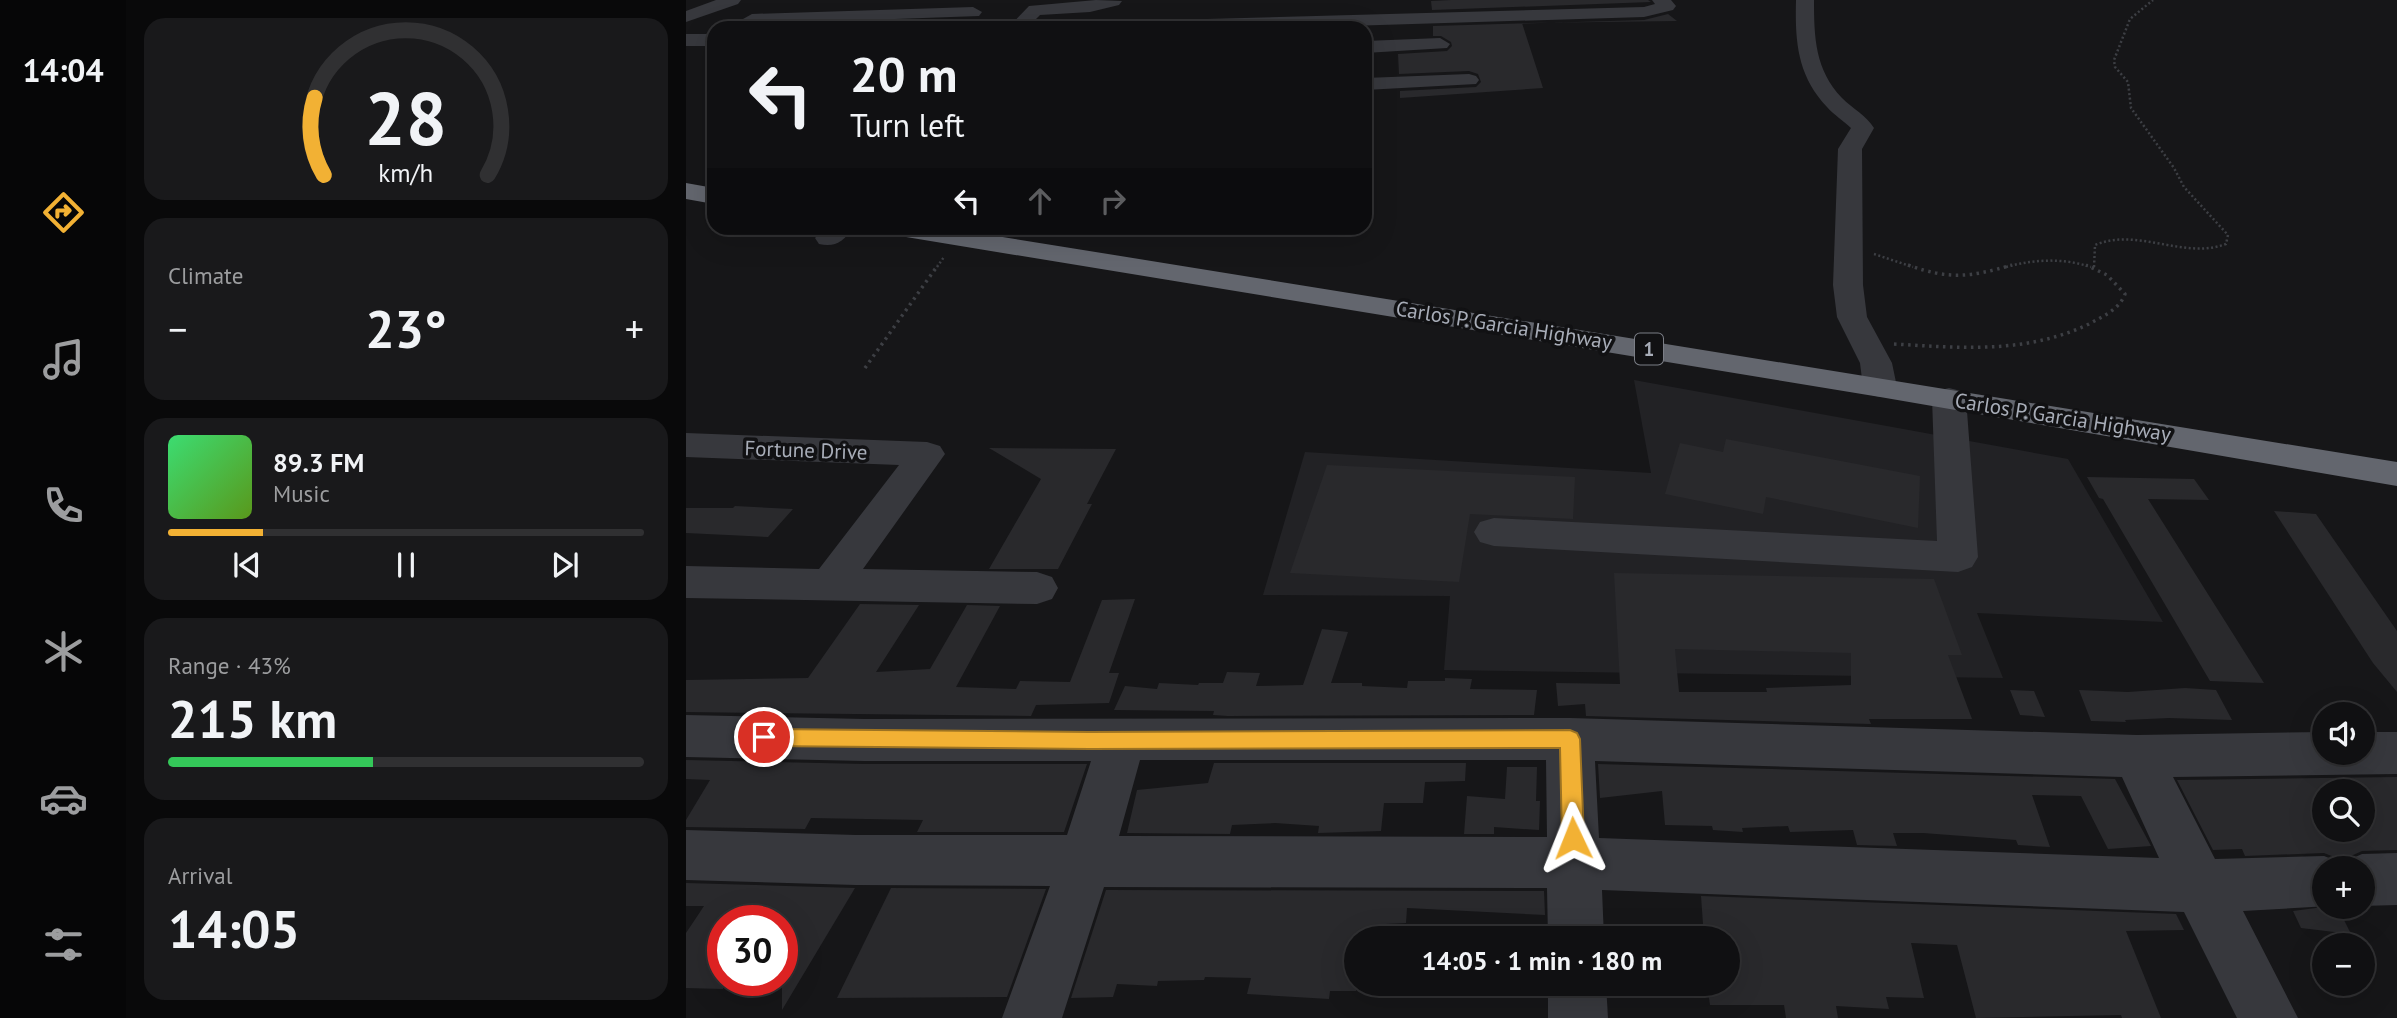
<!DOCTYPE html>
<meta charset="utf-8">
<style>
:root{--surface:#101012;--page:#19191b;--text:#f1f3f6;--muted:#9c9d9f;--line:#303032;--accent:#f2b134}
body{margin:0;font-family:"PT Sans",sans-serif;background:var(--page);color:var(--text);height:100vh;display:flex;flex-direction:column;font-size:26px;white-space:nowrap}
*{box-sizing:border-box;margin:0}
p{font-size:23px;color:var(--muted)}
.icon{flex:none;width:38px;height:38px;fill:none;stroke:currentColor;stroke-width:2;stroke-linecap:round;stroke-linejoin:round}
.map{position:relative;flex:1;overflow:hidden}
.side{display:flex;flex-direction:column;gap:18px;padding:18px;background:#09090a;width:560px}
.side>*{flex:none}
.top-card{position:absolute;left:21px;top:21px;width:665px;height:214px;border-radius:21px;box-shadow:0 7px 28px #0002,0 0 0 2px var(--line);background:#101012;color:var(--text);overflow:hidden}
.buttons{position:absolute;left:1626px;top:702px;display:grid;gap:14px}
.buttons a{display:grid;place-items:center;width:63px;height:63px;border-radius:50%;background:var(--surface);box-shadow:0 7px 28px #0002,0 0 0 2px var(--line);font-size:35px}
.speed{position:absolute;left:21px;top:905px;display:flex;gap:14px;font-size:35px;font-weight:700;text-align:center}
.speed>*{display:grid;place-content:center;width:91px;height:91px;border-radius:50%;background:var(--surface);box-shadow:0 7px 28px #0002,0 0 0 2px var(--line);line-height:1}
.speed .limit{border:10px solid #d22;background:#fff;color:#111}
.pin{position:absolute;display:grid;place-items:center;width:60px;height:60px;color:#fff;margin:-30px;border:4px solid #fff;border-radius:50%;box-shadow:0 2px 7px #0007}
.me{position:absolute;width:77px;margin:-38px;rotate:358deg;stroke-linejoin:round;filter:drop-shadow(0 0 5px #0008)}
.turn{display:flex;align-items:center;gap:24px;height:147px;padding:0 28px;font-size:32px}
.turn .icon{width:91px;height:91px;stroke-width:2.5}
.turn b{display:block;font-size:49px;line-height:60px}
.lanes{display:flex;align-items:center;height:66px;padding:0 28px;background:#0003;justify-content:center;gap:35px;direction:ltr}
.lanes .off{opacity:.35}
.big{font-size:52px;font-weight:600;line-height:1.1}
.side .card{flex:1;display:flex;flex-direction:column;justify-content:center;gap:10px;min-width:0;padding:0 24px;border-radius:21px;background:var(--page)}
.side .dial{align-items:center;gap:0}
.dial svg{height:182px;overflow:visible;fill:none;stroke:var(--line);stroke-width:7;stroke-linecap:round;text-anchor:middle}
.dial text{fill:var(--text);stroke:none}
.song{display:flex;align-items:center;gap:21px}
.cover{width:84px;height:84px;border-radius:10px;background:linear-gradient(135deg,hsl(140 70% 55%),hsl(90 70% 35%))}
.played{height:7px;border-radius:4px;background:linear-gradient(90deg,var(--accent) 20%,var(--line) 20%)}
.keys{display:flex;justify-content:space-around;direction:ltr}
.heat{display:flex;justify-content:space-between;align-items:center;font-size:38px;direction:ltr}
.charge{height:10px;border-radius:5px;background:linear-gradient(90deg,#34c759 43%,var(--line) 0)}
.trip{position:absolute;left:658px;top:926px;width:396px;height:70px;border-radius:35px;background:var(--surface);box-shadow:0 7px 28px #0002,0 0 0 2px var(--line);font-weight:600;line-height:70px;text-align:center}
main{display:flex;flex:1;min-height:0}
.tabs{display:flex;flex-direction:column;width:126px;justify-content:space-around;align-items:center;background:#060607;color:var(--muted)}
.tabs .icon{width:49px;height:49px}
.tabs .current{color:var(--accent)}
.tabs b{font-size:32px;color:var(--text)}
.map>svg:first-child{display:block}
.built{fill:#222225}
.building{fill:#29292c;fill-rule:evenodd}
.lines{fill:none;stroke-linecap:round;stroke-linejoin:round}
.path-far1{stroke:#3d3f44;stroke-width:2.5;stroke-dasharray:2 2.5;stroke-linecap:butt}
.path{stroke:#3d3f44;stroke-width:3.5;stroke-dasharray:2.5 4.5;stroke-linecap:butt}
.minor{fill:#37383d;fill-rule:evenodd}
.highway{fill:#63666e;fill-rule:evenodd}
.route{fill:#f2b134;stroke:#9d7322;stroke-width:2}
.labels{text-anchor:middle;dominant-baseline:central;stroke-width:7;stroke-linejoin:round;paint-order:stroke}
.shield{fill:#111113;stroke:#7b7e86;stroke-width:2}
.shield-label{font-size:19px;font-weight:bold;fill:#a8adb8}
.street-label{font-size:21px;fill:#a8adb8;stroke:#111113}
</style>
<main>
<nav class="tabs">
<b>14:04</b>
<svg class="icon current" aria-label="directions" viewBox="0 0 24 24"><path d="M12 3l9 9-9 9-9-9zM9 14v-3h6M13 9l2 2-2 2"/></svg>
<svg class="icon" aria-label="music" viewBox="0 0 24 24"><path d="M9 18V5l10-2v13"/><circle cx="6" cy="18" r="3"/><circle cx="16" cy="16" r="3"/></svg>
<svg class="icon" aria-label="phone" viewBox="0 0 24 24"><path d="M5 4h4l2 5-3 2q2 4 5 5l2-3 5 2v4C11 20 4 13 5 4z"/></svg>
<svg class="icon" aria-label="climate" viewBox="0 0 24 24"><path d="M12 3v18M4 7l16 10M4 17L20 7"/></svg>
<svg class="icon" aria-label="car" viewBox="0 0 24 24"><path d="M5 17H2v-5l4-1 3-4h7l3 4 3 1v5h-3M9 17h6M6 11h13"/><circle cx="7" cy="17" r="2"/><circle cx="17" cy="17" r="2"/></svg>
<svg class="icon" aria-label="filters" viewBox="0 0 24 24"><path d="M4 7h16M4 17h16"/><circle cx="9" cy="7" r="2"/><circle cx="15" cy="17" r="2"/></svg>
</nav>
<section class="side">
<div class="card dial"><svg viewBox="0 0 100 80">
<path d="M14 69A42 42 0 1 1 86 69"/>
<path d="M14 69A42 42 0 0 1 10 35" stroke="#f2b134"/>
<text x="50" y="56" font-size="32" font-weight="700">28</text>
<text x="50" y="72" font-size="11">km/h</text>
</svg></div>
<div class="card"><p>Climate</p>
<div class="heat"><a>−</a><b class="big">23°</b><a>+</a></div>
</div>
<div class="card">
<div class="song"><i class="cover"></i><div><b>89.3 FM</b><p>Music</p></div></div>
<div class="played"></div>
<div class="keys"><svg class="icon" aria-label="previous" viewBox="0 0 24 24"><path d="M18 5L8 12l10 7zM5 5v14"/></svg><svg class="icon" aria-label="pause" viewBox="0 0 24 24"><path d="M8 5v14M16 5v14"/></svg><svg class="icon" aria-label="next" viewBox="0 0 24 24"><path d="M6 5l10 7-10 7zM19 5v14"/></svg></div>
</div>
<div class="card"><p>Range · 43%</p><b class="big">215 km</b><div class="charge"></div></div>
<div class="card"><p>Arrival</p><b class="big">14:05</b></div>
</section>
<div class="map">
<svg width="1711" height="1018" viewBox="0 0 1711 1018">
<rect width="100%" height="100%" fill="#161618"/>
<path class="built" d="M948 380 1382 459 1477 622 1291 613 1317 678 758 670 764 596 577 595 619 452 965 473Z"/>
<g class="building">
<path d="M765 0H962L965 2 746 10 745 1Z"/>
<path d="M982 14 991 21 836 23 857 88 714 98V91L790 87 795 82 792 74 783 71 713 74 712 54 761 51 766 46 765 42 755 36H747V26L958 20Z"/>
<path d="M1040 439 1234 476 1232 528 1080 497 1077 514 979 494 994 443 1037 452Z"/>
<path d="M303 448 430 449 401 504H406L372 569H303L355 479Z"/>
<path d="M641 465 889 477 887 519 784 514 773 582 604 573Z"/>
<path d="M1401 477 1508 479 1523 500 1462 499 1578 683 1524 681 1417 499 1413 498Z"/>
<path d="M49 506 107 509 82 537 0 533V508H47Z"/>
<path d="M1588 511 1630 514 1711 631V692L1687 663Z"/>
<path d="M928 573 1248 579 1276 655H1262L1286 719H1183L1185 724 900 716 899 704 872 706 870 683 934 684ZM989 649 1165 653V685L1080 688 1081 692H993Z"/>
<path d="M449 599 423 673H433L423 703 350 705 345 716 0 712V680L122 678 174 604 233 605 190 672 244 669 281 605 314 606 270 687 330 689 334 681 384 682 416 600Z"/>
<path d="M636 629 662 632 645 683H676V686L721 688 722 681H759V678L786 679 784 689 851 690 848 715 542 716 527 715 528 711 428 710 439 686 471 689 473 683 512 685 513 683H537L541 672 574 673 570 686 617 685Z"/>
<path d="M1499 688 1530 690 1546 720 1483 718 1439 720 1440 722 1405 721 1393 690 1442 692Z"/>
<path d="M1324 690 1348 691 1359 717 1334 715Z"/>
<path d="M0 760 178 764H401L378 832H231L237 820 125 818 119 829 0 827V820L24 780 0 779Z"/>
<path d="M528 763H780L779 781 739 782 737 803H698L695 831 632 833 633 826 589 823 546 825 544 834 441 833 451 790 522 783Z"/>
<path d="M912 764 1429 779 1465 846 1422 849 1395 796 1346 795 1364 847 1332 845 1330 840 1237 833H1207L1211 846 1171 845 1167 830 1104 832 1102 826 1056 828 1057 832 1027 830 1026 826 979 825 976 791 914 798Z"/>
<path d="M821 767H851L850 801H854L853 830 808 827V834H778L781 796 819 799Z"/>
<path d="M1711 777V850L1676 851 1656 860 1638 853 1559 856 1556 849 1527 850 1491 780ZM1638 791H1676V830H1638Z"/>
<path d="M0 883 169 888 96 1010V918H37V989L0 988V933L18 906H0Z"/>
<path d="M205 888 360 889 321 997 151 998Z"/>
<path d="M420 890 858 891 859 915 721 908 720 923 700 924 698 938H670V991H644L643 999 561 994 565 978 519 977 518 980 472 981 471 986 431 984 427 997 385 998Z"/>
<path d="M1015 896 1490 914 1498 930 1440 931 1475 1018H1436L1435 1015 1290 1018 1271 945 1225 943 1238 998 1200 997 1203 1009 1150 1006 1152 1018H1100L1098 1005H1024L1021 984H1041V938H1018Z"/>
<path d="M1645 906H1651L1665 934 1615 928 1607 911Z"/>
</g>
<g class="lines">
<g class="path-far1">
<path d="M1188 254 1227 267"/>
<path d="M251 267 258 257"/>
<path d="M1320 267C1349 259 1377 258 1405 267"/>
<path d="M1408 267 1409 245C1452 227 1497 260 1540 244L1542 235 1498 187 1488 168 1445 108 1442 82 1429 67 1428 60 1444 19 1467 0"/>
</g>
<g class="path">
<path d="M1222 265C1263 280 1285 277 1326 265"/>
<path d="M1208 344C1276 348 1340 354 1403 324 1417 316 1433 310 1439 294L1421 275 1400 265"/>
<path d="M179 368 252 265"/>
</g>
<g class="minor">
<path d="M30 0H55L52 4 0 22V11Z"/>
<path d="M410 0 436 1 433 5 404 12 354 15 341 28H322L343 6Z"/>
<path d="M966 0H985L990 6 987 10 958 17 597 28H400L409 22 958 7 969 4Z"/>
<path d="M1110 0H1128C1128 37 1129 70 1156 98 1167 109 1180 115 1188 128L1176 149 1177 285 1181 317 1206 363 1211 387 1206 394 1194 397 1182 394 1177 387 1174 363 1151 317 1147 285 1152 149 1165 128C1158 121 1148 115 1141 107 1111 75 1109 41 1110 0Z"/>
<path d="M287 7 296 12 293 16 66 24 57 19 66 14Z"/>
<rect x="0" y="34" width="28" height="12"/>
<path d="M754 38 764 44 761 48 679 53V41Z"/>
<path d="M783 74 790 76 793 80 790 84 679 90V78Z"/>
<path d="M139 228H167C158 241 149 248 133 244L129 238Z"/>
<path d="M1263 388 1275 391 1280 398 1292 557 1286 567 1272 572 808 546 794 542 788 532 794 522 808 518 1251 541 1246 398 1251 391Z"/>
<path d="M0 433 241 442 254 446 259 454 177 569 351 572 366 577 372 588 366 599 351 604 0 598V566L133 569 213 465 0 457Z"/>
<path d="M0 715 178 719 884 718 1451 735 1638 732V752H1676V732H1711V774L1487 777 1529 859 1638 856 1656 863 1676 854 1711 853V905L1676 906V868H1638V906H1643L1557 911 1612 1018H1551L1498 912 916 890 918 938H862L861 888 418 887 376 1018H316L364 886 170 885 0 880V830L170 835H381L405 761H178L0 757ZM454 760H860L861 837 433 836ZM909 761 1436 777 1473 858 913 838Z"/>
<path d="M862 984H920L922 1018H862Z"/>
</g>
<g class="highway">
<path d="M0 183 28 188V204L0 199Z"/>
<path d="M201 228H261L1711 462V486L1194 397 214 236 205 234Z"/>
</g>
</g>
<path class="route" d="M78 729 403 732 884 730 891 733 894 739 898 838 895 846 887 849 879 846 876 838 874 748 403 749 78 746 71 743 68 737 71 731Z"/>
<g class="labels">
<rect class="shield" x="949" y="333.5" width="28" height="31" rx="5"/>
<g class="shield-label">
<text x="963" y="349">1</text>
</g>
<g class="street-label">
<text transform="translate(818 325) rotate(9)">Carlos P. Garcia Highway</text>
<text transform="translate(1377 417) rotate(9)">Carlos P. Garcia Highway</text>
<text transform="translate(120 450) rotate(2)">Fortune Drive</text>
</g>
</g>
</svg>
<div class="buttons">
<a><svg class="icon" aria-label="sound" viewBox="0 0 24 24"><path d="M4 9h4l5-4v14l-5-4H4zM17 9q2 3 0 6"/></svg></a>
<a><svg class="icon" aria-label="search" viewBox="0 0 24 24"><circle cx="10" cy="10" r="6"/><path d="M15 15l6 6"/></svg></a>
<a>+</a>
<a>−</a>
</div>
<div class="speed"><div class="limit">30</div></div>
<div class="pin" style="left:78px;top:737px;background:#d93025"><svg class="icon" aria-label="arrive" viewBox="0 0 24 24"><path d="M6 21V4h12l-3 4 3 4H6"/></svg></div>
<svg class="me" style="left:887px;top:838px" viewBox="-20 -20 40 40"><path d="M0-17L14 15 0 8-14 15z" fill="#f2b134" stroke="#fff" stroke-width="4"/></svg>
<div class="trip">14:05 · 1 min · 180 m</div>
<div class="top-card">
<div class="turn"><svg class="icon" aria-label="left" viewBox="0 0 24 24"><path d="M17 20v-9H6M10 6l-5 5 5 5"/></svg><div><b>20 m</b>Turn left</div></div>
<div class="lanes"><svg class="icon" aria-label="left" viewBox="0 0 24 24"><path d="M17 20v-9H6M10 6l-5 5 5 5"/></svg><svg class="icon off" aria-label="ahead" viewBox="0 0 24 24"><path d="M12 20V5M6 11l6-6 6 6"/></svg><svg class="icon off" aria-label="right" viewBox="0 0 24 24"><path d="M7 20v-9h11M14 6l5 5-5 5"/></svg></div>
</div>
</div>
</main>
